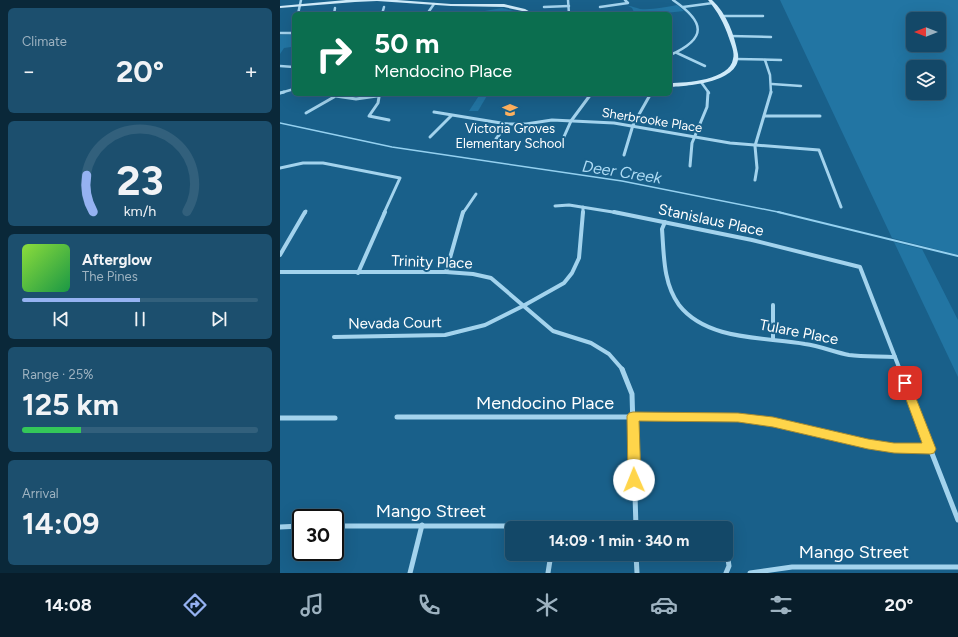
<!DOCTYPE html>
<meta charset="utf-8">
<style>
:root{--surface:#134868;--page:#1c4f6e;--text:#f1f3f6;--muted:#9db2c0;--line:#32607c;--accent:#95b2f1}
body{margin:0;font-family:Figtree,sans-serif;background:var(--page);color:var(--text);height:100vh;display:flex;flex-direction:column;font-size:15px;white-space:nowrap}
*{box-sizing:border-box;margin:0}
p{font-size:13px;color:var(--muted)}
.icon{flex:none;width:22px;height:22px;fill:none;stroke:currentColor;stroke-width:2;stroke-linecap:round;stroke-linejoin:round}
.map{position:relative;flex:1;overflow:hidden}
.panel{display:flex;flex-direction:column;gap:8px;padding:8px;background:#0a2839;width:280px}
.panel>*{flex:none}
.hud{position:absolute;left:12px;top:12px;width:380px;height:84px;border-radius:6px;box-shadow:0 4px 16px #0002,0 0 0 1px var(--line);background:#0b6e4f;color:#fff;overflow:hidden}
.needle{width:26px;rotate:270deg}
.tools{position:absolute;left:626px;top:12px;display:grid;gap:8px}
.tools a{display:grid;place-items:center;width:40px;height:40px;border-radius:6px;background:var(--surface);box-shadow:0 4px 16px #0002,0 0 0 1px var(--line);font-size:20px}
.speed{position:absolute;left:12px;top:509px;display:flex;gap:8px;font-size:20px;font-weight:700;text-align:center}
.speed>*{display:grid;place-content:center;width:52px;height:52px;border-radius:50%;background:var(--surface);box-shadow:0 4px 16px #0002,0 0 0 1px var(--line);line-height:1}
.speed .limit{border:2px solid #111;border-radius:6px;background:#fff;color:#111}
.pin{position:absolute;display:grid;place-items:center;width:34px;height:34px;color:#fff;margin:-17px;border-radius:8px;box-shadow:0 2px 6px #0006}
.me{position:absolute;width:44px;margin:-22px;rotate:359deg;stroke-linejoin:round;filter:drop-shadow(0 0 3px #0008)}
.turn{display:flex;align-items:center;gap:14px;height:84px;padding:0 16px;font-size:18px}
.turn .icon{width:52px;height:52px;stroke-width:2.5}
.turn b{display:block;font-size:28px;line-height:34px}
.big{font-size:30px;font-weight:700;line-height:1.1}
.panel .widget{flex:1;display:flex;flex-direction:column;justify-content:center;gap:6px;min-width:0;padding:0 14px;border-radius:6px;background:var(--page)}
.panel .dial{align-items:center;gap:0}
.dial svg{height:104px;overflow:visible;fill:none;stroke:var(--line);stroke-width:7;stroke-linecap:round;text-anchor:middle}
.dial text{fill:var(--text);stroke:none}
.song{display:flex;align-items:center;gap:12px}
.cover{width:48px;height:48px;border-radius:6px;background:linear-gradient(135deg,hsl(90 70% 55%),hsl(140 70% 35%))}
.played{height:4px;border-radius:2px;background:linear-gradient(90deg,var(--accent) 50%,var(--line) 50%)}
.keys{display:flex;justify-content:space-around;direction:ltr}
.heat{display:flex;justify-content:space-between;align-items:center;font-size:22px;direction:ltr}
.charge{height:6px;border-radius:3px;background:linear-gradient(90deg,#34c759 25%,var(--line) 0)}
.trip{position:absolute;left:225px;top:521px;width:228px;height:40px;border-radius:6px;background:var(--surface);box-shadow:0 4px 16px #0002,0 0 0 1px var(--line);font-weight:700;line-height:40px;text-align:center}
.tabs{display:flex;height:64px;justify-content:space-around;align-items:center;background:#081d2a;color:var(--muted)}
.tabs .icon{width:28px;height:28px}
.tabs .selected{color:var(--accent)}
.tabs b{font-size:18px;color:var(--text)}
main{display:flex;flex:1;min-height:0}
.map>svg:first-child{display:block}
.green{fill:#2275a3;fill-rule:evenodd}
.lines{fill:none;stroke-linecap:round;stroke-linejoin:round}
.stream-far1{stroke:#95d1f0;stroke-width:1.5}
.stream{stroke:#95d1f0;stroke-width:2}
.street-far3{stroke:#a3d3ed;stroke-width:2.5}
.street-far2{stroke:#a3d3ed;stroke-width:3}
.street-far1{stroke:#a3d3ed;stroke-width:4}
.street{stroke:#a3d3ed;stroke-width:5}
.secondary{fill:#cfeaf9;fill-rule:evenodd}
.route{fill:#ffd54a;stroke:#a68a30}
.labels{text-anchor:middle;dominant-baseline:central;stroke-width:4;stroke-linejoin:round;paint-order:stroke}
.far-street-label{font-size:13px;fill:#fff;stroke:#19608a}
.far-poi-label{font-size:13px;fill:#fff;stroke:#19608a}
.street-label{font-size:15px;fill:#fff;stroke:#19608a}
.water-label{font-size:16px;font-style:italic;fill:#aedcf5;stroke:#19608a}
.near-street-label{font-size:18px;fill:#fff;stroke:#19608a}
</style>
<main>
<section class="panel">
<div class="widget"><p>Climate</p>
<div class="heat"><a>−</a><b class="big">20°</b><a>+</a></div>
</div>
<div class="widget dial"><svg viewBox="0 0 100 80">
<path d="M14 69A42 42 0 1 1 86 69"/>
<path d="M14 69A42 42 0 0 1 9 41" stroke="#95b2f1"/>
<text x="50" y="56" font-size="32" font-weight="700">23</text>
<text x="50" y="72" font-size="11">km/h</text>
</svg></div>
<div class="widget">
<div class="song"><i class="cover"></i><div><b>Afterglow</b><p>The Pines</p></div></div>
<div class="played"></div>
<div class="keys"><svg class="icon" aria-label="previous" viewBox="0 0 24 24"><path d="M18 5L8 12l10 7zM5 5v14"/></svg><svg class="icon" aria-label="pause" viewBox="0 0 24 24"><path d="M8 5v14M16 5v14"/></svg><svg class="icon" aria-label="next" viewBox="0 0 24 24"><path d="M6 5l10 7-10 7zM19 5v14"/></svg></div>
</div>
<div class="widget"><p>Range · 25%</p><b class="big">125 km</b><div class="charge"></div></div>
<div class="widget"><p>Arrival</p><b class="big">14:09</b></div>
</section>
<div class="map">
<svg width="678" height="573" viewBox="0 0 678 573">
<rect width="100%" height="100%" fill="#19608a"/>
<g class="green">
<path d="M500 0H678V255L612 238ZM633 19H659V45H633ZM633 67H659V93H633Z"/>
<path d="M397 5 404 11 376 14H334L354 12 352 8 348 6C352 6 356 8 360 9 373 10 385 7 397 5Z"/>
<path d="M222 8 245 14H187Z"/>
<path d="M14 34V44L11 47 4 48 0 54V35Z"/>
<path d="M200 94H208L198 111H189Z"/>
<path d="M614 242 642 249 678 320V377Z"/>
</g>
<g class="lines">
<path class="stream-far1" d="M0 123 112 147 342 181 503 213"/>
<path class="stream" d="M498 212 678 256"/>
<g class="street-far3">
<path d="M288 0 289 14"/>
<path d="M264 7 289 6"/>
<path d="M320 7 348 3 345 0"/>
<path d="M403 7 433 3"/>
<path d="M18 14 21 0"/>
<path d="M54 14 55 8"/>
<path d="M102 14 104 7"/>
<path d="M147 14 154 4"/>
<path d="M444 16H483"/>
<path d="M0 33H14"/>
<path d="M450 36 491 37"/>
<path d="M397 53 425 66"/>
<path d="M390 55C428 38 425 22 393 0"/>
<path d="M456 59 501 60"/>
<path d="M485 60 490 75 491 93"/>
<path d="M0 66 14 67"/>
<path d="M421 82 429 93"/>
<path d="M492 84 521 86"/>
<path d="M0 93 14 89"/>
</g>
<g class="street-far2">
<path d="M0 93 4 92"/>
<path d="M42 94 76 99 111 94"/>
<path d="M99 97 98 103 89 116 109 120"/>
<path d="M154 112 227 124H246L272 120 334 123 450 143 539 150 561 207"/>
<path d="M26 113 54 97"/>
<path d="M485 116H540"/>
<path d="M150 137 171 116"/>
<path d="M216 139 227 124"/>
<path d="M279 148 291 121 311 94"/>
<path d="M344 155 353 125 370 95"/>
<path d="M410 166 412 143 427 107 428 92"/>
<path d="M0 168 23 163H43L120 178 104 213"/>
<path d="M475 180 477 168 475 146 491 92"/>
<path d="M275 206 289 205 339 213"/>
<path d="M25 213 26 211"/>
<path d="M183 213 196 194"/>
<path d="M303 213V207"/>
</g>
<g class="street-far1">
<path d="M334 212 472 240 580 267 620 370"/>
<path d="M385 222 382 229C384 255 383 283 399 305 427 341 485 337 525 344 540 346 554 352 569 355 584 357 600 356 615 357"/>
<path d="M0 255 25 212"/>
<path d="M0 272H166L193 274 211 278 273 331 311 343 329 354 343 370"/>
<path d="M166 272 183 212"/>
<path d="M78 273 105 212"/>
<path d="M493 305V339"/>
<path d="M54 337 165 335 205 325 243 306 284 283 292 273 299 258 303 212"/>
</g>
<g class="street">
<path d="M342 369 352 394 356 528"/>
<path d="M619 369 678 520"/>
<path d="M117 417H458C510 424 561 442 613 448 625 449 638 449 650 449"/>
<path d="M0 418H55"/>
<path d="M55 526H243L253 523 271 526 272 528"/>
<path d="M0 527 21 526"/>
<path d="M446 545 449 566 446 573"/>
<path d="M356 554 357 573"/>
<path d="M130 573 142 525"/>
<path d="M268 573 271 554"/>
<path d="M470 573 512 567H678"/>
</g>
<g class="secondary">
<path d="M66 0H117L171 4H224L245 9 254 14H249L242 11 224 7 171 6 97 1 75 2 0 8V6Z"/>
<path d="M428 0H432C447 14 454 34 458 54 462 82 409 86 390 87V83C406 83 450 80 453 59 455 53 451 44 449 38 444 23 438 12 428 0Z"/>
</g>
</g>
<path class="route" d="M625 379 630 383 656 449 654 453 650 454 614 453 588 449 493 427 458 422 359 421 361 480 359 484 354 486 350 484 348 480 347 416 349 413 353 412 458 413 493 417 588 439 614 443H642L620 383Z"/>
<defs>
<g id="school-bare" transform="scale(1.2)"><path d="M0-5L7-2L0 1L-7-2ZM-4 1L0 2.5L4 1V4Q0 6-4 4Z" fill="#ffb25f" stroke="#19608a" stroke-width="2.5" paint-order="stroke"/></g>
</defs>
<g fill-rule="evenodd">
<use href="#school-bare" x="230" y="110"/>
</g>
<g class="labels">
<g class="far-street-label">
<text transform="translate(372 120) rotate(9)">Sherbrooke Place</text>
</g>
<g class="far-poi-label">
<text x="230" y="128">Victoria Groves<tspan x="230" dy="15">Elementary School</tspan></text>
</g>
<g class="street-label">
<text transform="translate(431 220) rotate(12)">Stanislaus Place</text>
<text transform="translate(152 262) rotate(2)">Trinity Place</text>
<text transform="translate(115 323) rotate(-1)">Nevada Court</text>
<text transform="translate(519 332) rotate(11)">Tulare Place</text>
</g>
<g class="water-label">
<text transform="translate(342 172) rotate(9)">Deer Creek</text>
</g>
<g class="near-street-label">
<text x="265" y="403">Mendocino Place</text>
<text x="151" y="511">Mango Street</text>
<text x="574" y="552">Mango Street</text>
</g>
</g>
</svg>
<div class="tools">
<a><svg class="needle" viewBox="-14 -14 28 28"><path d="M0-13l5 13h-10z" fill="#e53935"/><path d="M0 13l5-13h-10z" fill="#9db2c0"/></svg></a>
<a><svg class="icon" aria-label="layers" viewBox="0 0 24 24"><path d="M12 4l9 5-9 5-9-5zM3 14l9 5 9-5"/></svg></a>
</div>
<div class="speed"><div class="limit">30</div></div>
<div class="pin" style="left:625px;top:383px;background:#d93025"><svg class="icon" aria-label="arrive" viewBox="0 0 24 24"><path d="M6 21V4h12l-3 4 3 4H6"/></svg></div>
<svg class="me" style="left:354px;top:480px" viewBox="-20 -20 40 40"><circle r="19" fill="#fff"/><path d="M0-13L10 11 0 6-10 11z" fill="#ffd54a"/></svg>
<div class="trip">14:09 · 1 min · 340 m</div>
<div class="hud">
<div class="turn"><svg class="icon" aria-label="right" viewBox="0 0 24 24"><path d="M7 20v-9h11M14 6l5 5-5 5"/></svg><div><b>50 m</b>Mendocino Place</div></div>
</div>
</div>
</main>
<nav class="tabs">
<b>14:08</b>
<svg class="icon selected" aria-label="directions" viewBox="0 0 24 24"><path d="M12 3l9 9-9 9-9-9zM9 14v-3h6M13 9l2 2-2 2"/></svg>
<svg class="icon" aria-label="music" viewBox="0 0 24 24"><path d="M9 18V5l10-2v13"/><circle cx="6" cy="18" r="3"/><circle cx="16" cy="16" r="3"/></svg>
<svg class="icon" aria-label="phone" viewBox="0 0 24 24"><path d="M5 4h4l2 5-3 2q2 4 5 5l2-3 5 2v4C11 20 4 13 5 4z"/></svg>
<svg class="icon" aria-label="climate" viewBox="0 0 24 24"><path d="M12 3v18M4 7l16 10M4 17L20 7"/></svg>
<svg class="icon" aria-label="car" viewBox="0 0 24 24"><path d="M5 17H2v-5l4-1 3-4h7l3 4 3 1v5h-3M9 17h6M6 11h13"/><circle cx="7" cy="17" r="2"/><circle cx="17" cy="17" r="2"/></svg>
<svg class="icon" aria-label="filters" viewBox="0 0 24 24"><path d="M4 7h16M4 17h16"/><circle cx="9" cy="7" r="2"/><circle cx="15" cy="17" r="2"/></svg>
<b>20°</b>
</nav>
